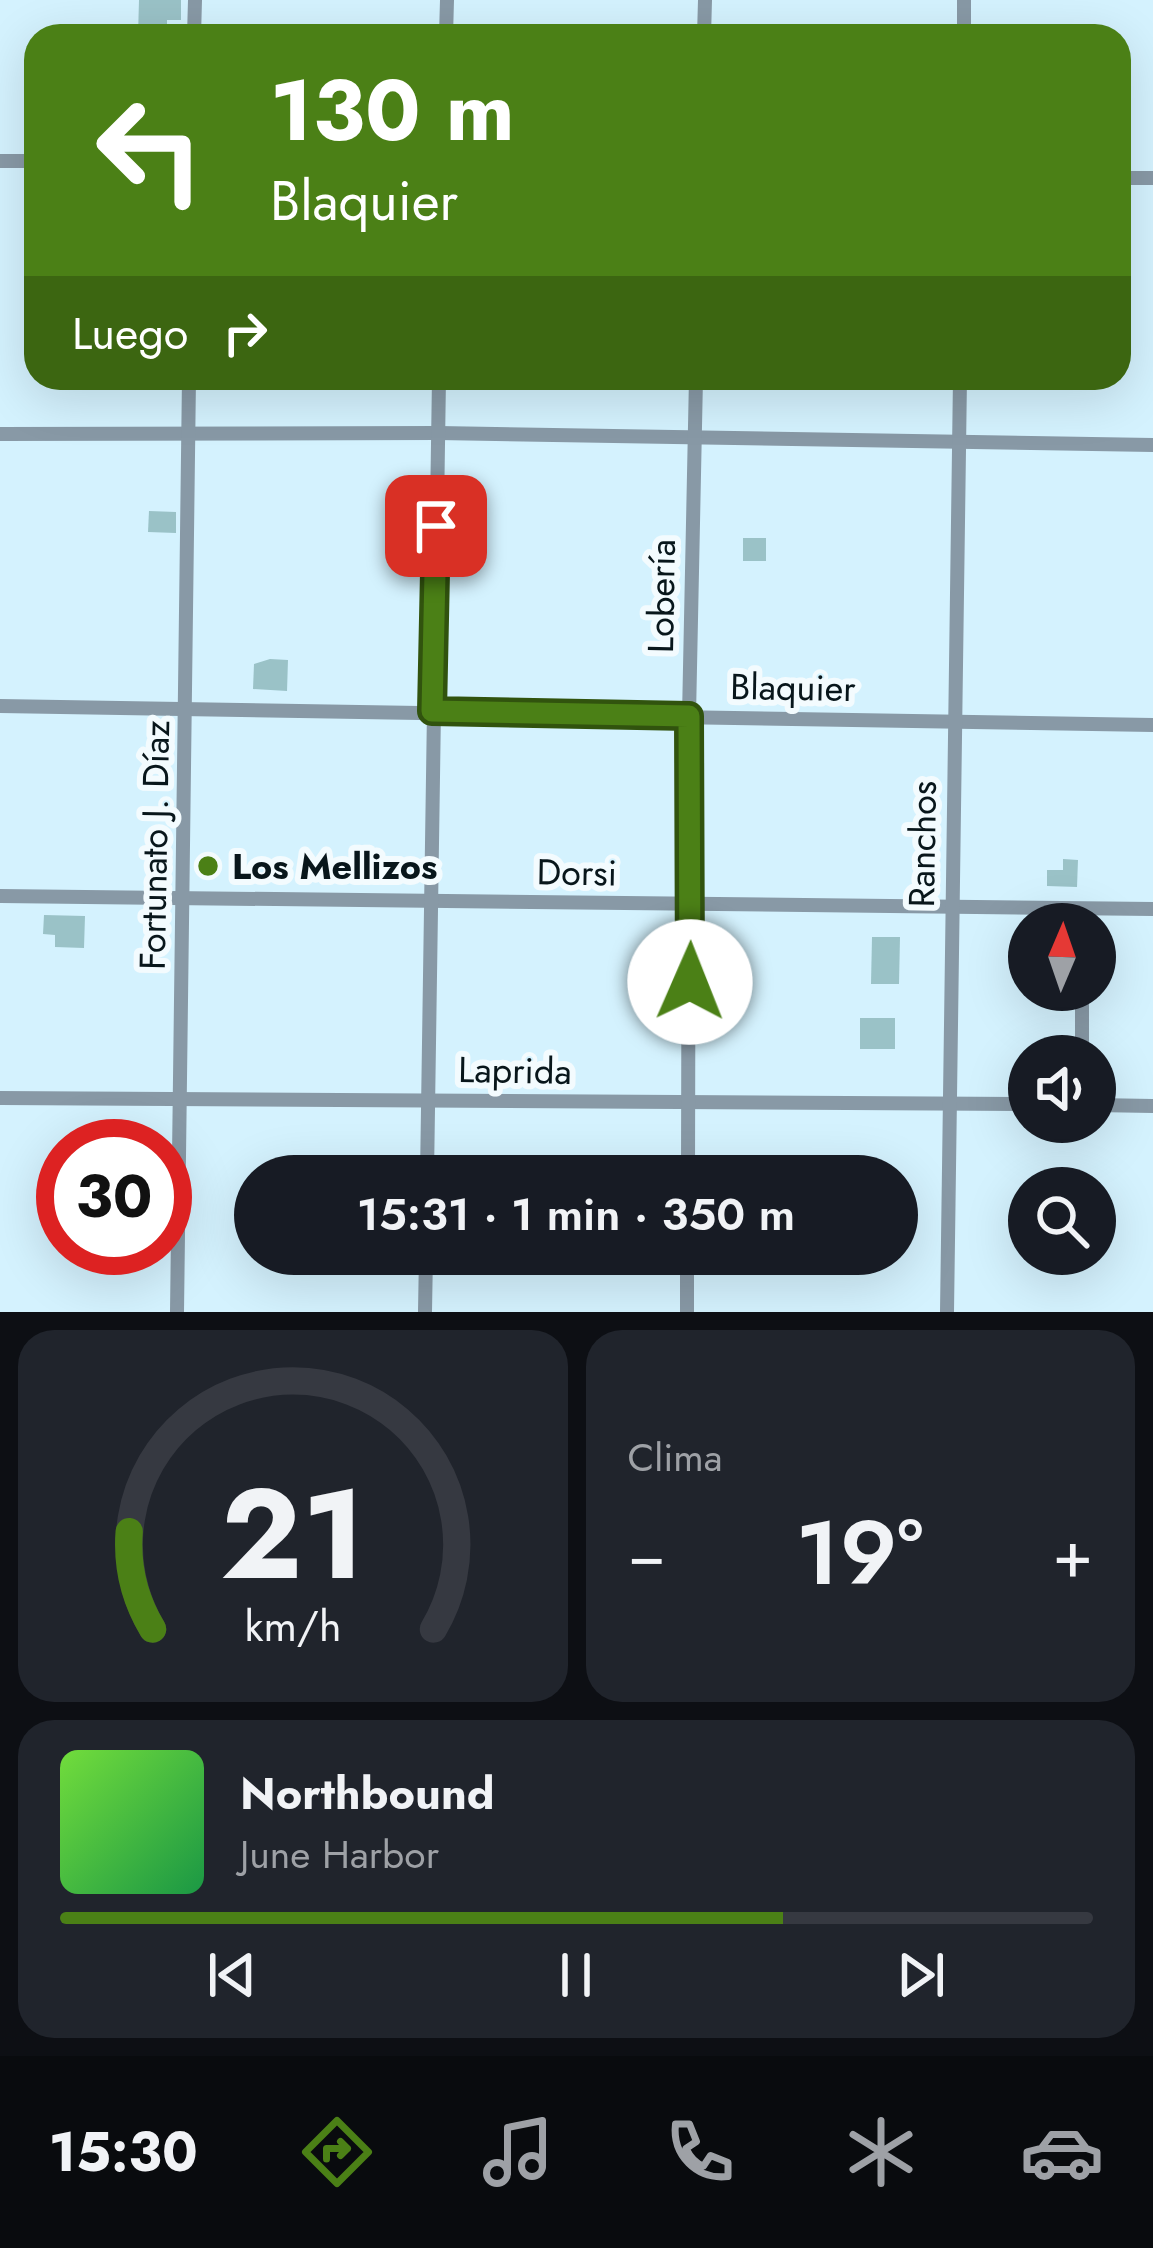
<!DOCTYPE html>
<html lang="es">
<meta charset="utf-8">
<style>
:root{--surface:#171b24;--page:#20242c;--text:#f1f3f6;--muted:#9ea1a6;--line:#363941;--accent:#4b8016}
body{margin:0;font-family:Jost,sans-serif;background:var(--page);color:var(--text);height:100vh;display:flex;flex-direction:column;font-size:45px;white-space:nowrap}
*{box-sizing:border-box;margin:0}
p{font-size:39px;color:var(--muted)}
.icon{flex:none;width:66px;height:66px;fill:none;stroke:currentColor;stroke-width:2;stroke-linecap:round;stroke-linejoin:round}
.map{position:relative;height:1312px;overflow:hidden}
.sheet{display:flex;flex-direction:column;gap:18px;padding:18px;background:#0d0f14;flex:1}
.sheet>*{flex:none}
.top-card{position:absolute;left:24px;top:24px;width:1107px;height:366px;border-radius:36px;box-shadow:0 12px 48px #0002;background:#4b8016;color:#fff;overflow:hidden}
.needle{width:78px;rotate:2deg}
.fabs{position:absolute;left:1008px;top:903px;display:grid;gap:24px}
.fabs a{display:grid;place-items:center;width:108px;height:108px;border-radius:50%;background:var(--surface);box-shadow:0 12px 48px #0002;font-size:60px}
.speed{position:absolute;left:36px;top:1119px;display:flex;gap:24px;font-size:60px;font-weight:700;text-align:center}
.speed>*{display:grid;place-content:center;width:156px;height:156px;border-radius:50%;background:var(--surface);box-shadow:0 12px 48px #0002;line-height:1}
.speed .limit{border:18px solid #d22;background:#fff;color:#111}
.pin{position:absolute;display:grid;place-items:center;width:102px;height:102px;color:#fff;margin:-51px;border-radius:24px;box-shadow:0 6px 18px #0006}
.me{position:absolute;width:132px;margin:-66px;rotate:1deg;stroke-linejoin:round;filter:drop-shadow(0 0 9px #0008)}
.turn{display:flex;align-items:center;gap:42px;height:252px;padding:0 48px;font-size:54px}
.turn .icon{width:156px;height:156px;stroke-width:2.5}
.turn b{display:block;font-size:84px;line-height:102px}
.then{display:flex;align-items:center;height:114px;padding:0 48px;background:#0003;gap:24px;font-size:45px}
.big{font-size:90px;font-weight:600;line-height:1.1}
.sheet .widget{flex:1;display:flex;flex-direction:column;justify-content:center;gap:18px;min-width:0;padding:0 42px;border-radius:36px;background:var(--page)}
.sheet .dial{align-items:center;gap:0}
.dial svg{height:312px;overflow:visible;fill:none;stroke:var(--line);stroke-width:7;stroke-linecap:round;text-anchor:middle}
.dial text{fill:var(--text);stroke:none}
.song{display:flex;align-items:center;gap:36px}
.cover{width:144px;height:144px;border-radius:18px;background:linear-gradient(135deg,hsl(100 70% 55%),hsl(140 70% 35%))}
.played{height:12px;border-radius:6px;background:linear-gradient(90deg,var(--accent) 70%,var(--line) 70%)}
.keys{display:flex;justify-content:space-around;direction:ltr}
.heat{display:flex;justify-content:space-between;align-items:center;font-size:66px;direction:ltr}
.sheet .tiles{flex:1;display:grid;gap:18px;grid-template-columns:1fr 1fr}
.widget:last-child{grid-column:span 2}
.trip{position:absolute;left:234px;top:1155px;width:684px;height:120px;border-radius:60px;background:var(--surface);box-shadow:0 12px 48px #0002;font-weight:600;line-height:120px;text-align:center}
.menu{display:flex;height:192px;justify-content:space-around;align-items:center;background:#090b0e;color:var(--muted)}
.menu .icon{width:84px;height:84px}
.menu .current{color:var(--accent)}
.menu b{font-size:54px;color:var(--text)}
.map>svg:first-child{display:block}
.building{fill:#9ac2c7}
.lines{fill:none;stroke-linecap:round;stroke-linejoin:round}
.minor{stroke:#8899a6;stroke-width:14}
.route-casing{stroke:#31530e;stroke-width:30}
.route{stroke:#4b8016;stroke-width:21}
.poi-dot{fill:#4b8016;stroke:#f3fbfe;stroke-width:4.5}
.labels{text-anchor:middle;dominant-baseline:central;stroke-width:12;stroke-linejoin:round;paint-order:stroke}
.street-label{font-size:36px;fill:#08161b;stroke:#f3fbfe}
.poi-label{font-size:36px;font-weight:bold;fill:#08161b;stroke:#f3fbfe;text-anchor:start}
</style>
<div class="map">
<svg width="1153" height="1312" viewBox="0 0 1153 1312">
<rect width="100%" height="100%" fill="#d4f2fe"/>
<g class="building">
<path d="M139 0H181V20H167V36H138Z"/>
<path d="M149 511 176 512V533L148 532Z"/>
<rect x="743" y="538" width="23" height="23"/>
<path d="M270 659 288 660 287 691 253 689 254 664Z"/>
<path d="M1063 859 1078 860 1077 887 1047 886V870H1063Z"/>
<path d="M44 915 85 916 84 948 55 947V935L43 934Z"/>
<path d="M872 937H900L899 984H871Z"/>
<rect x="860" y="1018" width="35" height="31"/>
</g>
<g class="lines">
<g class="minor">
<path d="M194 36 195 0"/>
<path d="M446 36 447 0"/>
<path d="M704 36 705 0"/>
<path d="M964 36V0"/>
<path d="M0 161H36"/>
<path d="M1119 178H1153"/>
<path d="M0 434 438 433 1153 445"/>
<path d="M0 706 1153 725"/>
<path d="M0 896 1153 909"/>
<path d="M1082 990V1056"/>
<path d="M0 1098 1029 1104"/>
<path d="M1095 1105 1153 1106"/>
<path d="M427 1176 439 378"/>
<path d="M688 1176 689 716 696 378"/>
<path d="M177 1312 189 378"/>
<path d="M425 1312 426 1254"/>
<path d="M687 1312V1254"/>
<path d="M947 1312 960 378"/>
</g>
</g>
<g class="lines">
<g class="route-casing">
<path id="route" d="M436 526 432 711 689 716 690 982"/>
</g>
<use href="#route" class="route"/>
</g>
<circle class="poi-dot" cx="208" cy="866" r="12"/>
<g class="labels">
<g class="street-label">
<text transform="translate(661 596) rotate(-89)">Lobería</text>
<text transform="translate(793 687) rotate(1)">Blaquier</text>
<text transform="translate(922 844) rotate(-89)">Ranchos</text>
<text transform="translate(154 845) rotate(-89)">Fortunato J. Díaz</text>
<text transform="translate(577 872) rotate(1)">Dorsi</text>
<text transform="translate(515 1070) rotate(1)">Laprida</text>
</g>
<g class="poi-label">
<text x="232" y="866">Los Mellizos</text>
</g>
</g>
</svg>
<div class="fabs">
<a><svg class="needle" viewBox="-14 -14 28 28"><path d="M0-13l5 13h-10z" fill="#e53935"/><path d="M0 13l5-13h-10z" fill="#9ea1a6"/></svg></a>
<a><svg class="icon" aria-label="sound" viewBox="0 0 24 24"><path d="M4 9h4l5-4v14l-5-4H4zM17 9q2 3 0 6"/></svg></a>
<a><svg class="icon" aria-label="search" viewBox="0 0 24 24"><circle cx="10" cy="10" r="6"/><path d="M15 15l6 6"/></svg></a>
</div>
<div class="speed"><div class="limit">30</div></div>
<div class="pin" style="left:436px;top:526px;background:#d93025"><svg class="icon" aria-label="arrive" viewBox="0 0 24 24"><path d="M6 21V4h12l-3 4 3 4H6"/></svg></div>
<svg class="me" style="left:690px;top:982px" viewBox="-20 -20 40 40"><circle r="19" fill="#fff"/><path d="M0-13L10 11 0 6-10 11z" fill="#4b8016"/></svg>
<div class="trip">15:31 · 1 min · 350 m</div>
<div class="top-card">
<div class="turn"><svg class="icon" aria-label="left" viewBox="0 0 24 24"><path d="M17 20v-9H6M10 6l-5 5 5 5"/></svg><div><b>130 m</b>Blaquier</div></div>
<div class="then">Luego<svg class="icon" aria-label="right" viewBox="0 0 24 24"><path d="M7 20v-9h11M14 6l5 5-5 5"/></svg></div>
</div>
</div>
<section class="sheet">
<div class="tiles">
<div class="widget dial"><svg viewBox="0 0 100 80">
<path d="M14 69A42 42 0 1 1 86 69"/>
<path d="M14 69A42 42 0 0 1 8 44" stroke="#4b8016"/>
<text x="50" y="56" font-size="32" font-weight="700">21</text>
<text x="50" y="72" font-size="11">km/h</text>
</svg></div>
<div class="widget"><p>Clima</p>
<div class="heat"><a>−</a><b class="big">19°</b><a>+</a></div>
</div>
<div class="widget">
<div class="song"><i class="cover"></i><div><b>Northbound</b><p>June Harbor</p></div></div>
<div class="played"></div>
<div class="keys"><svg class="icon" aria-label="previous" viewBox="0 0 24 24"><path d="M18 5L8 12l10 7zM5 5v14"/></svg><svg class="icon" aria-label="pause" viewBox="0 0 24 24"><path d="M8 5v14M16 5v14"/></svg><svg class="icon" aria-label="next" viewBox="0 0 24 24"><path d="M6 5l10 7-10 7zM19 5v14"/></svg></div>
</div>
</div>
</section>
<nav class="menu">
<b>15:30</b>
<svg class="icon current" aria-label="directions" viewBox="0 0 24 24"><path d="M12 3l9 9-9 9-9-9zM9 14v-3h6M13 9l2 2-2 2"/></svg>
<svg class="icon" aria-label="music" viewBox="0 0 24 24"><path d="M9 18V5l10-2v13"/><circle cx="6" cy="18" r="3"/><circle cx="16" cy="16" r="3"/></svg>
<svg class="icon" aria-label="phone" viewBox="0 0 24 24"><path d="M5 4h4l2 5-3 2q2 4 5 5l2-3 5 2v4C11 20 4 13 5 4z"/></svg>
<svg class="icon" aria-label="climate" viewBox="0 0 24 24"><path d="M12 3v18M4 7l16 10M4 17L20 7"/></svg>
<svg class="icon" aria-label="car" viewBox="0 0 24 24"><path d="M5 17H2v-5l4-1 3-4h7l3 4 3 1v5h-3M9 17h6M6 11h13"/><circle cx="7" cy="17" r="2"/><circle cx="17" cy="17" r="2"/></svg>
</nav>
